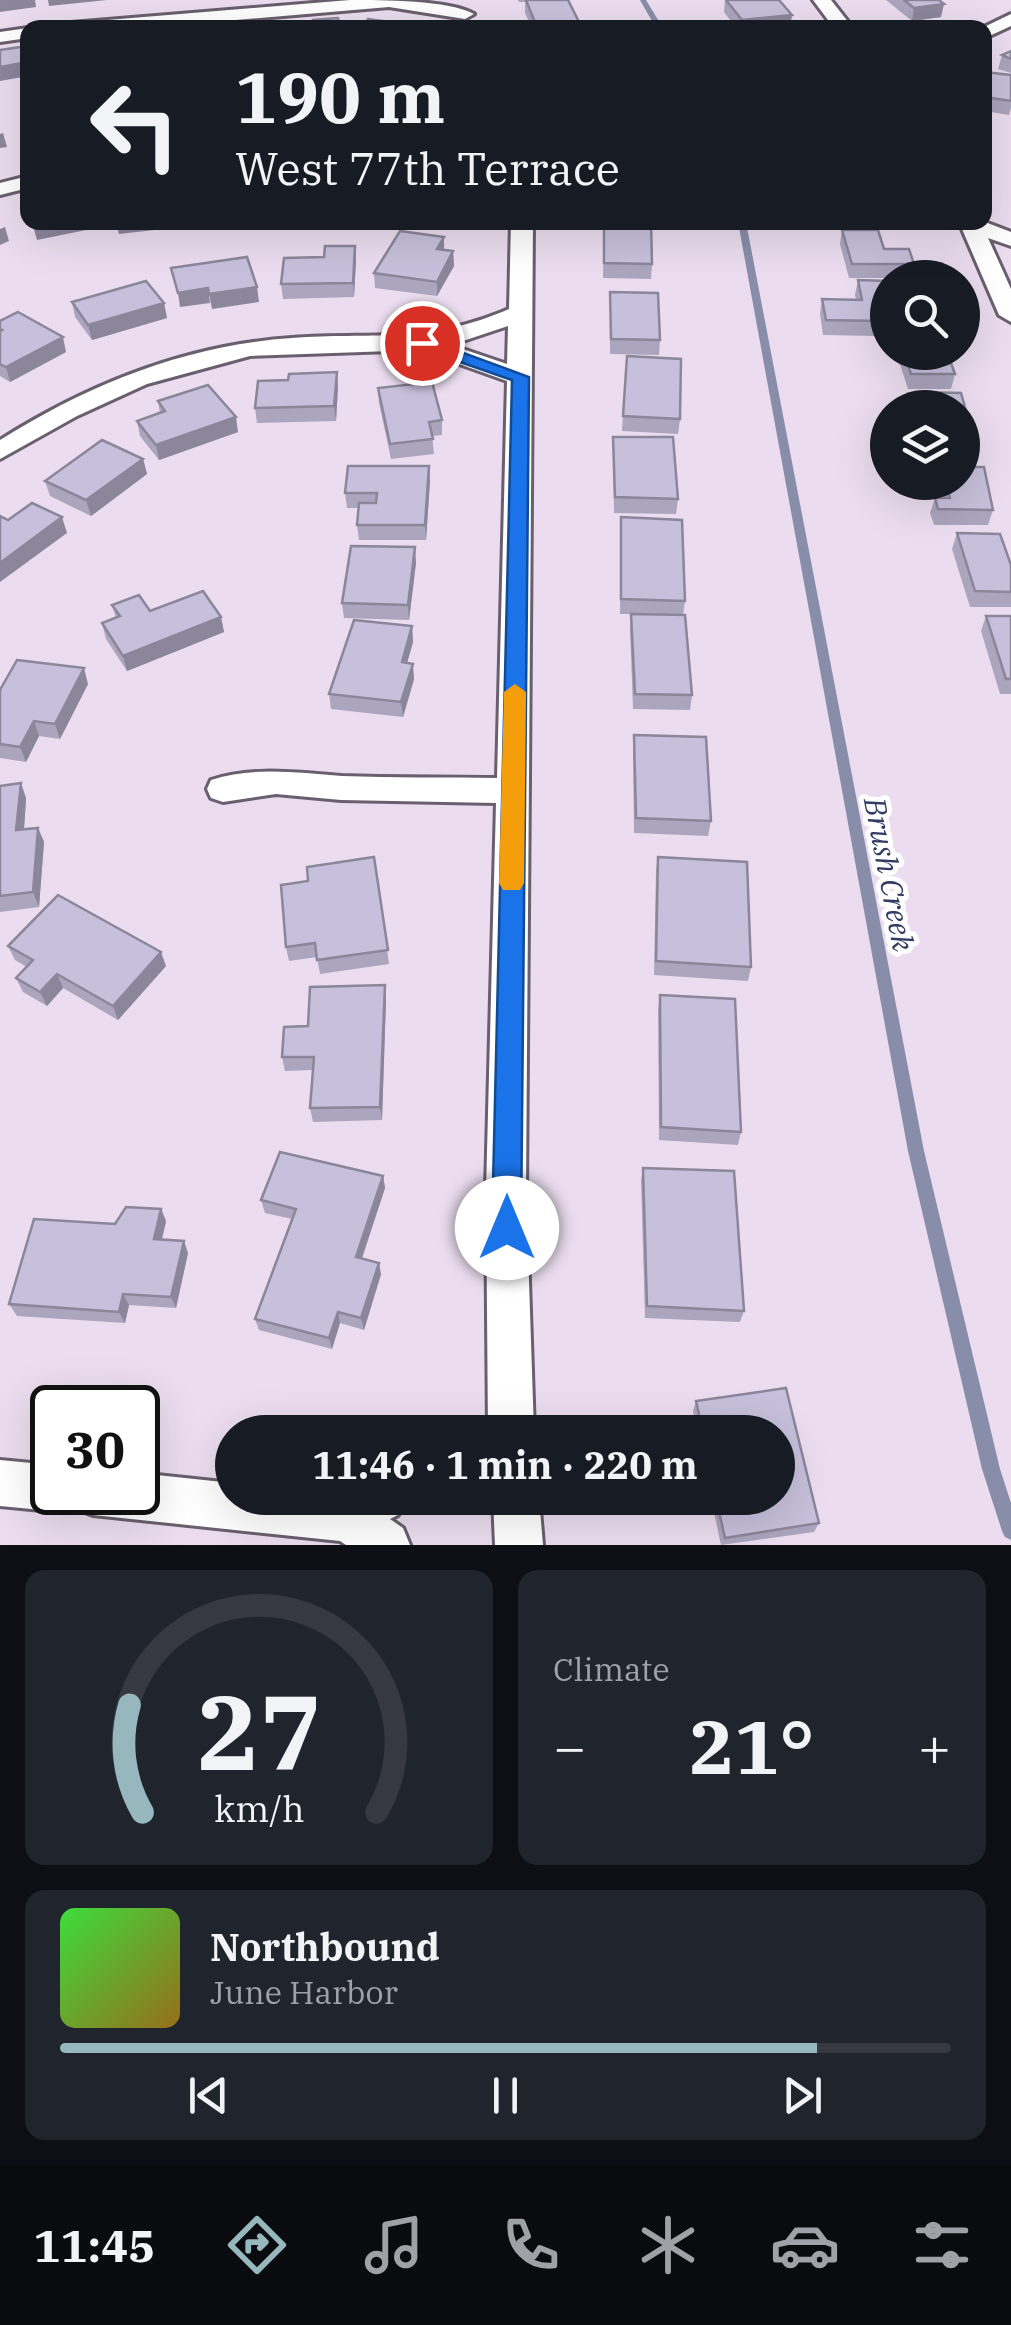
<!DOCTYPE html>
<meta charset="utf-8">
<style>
:root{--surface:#171b24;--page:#20242c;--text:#f1f3f6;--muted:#9ea1a6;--line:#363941;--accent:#96b7be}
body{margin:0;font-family:"IBM Plex Serif",serif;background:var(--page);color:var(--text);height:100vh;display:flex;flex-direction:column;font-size:38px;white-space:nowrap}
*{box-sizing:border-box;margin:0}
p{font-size:32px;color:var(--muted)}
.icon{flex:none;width:55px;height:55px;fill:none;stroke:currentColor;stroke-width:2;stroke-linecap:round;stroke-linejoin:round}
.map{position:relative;height:1545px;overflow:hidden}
.side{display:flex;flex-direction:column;gap:25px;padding:25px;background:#0d0f14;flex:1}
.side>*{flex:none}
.guide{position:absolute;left:20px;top:20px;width:972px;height:210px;border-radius:20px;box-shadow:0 10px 40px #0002;background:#171b24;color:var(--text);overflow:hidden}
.controls{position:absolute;left:870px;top:260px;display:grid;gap:20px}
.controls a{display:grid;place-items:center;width:110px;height:110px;border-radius:50%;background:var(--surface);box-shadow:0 10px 40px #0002;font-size:50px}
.speed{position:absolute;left:30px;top:1385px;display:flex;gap:20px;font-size:50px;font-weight:700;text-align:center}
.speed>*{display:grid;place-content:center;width:130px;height:130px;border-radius:50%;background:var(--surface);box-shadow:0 10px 40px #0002;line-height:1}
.speed .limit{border:5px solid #111;border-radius:15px;background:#fff;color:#111}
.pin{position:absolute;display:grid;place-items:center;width:85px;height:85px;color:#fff;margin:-42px;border:5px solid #fff;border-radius:50%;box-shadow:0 2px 10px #0007}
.me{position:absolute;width:110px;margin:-55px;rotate:0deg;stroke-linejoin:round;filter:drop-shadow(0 0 8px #0008)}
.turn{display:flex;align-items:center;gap:35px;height:210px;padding:0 50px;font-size:45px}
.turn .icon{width:130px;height:130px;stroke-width:2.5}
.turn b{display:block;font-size:70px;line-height:85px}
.big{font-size:75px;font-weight:800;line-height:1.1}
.side .tile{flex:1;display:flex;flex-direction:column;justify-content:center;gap:15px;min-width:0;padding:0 35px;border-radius:20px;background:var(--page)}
.side .dial{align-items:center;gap:0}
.dial svg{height:260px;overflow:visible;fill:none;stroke:var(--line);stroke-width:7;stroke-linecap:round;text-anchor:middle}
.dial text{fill:var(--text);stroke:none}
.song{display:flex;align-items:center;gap:30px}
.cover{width:120px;height:120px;border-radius:15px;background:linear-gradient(135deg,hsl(120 70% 55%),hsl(40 70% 35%))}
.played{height:10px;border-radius:5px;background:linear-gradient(90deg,var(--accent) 85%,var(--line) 85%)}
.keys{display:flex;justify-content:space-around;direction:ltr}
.heat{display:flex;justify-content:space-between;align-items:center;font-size:55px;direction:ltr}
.side .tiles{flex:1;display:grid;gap:25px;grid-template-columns:1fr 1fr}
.tile:last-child{grid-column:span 2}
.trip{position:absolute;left:215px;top:1415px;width:580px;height:100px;border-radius:50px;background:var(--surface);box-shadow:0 10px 40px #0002;font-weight:800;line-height:100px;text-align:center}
.dock{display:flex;height:160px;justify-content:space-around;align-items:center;background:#090b0e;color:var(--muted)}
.dock .icon{width:70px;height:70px}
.dock .active{color:var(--accent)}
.dock b{font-size:45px;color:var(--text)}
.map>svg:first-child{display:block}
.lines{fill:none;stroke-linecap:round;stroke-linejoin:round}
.stream{fill:#888ea9;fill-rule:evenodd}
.minor-casing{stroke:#6a5f6e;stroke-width:6}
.minor{fill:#fff;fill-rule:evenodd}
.wall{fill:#aba5bd}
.shaded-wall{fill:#8b869a}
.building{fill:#c7c0dc;stroke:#8b869a;stroke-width:2.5}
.route{fill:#1a73e8;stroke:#114b97;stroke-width:2.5}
.slow{fill:#f59e0b}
.labels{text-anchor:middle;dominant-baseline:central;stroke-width:10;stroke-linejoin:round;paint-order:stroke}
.water-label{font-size:30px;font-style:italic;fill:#333b63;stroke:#fff}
</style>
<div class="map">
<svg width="1011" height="1545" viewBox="0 0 1011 1545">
<rect width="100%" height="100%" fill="#ebddef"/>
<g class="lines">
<g class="stream">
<path d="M640 0H646L663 28H656Z"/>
<path d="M738 222H746L924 1151 1000 1469 1011 1503V1540L1005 1537 1002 1531 982 1469 908 1151Z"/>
</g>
<g class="minor-casing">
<g id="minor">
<path d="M350 0C382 0 449 0 474 14L465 19 389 7 142 28H62L71 23Z"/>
<path d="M813 0H831L853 28H834Z"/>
<path d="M1011 14V26L985 38V28H982Z"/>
<path d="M28 28V38L0 42V32Z"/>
<path d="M28 176V188L0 195V183Z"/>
<path d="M511 222H533L526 1191 534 1432H488L486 1191 496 803 341 800 276 794 223 802 211 798 207 789 211 780C255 766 297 773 342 776 393 778 445 777 497 778L507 381 420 350 250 356 147 384 77 416 0 459V440C89 384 186 345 292 338 372 332 423 344 502 312L509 309ZM508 326 507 364 451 345Z"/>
<path d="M959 222H985L1011 232V246L988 238 1011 289V322L999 315Z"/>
<path d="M0 1460 52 1465V1492H138V1473L232 1483V1498H404L398 1515 390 1519 403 1528 410 1545H346L340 1541 93 1515 76 1509 72 1497 68 1504 52 1511 0 1506Z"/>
<path d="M493 1498H539L543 1545H495Z"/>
</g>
</g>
<use href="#minor" class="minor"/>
</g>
<g class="wall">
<path d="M518 0H568L579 22 578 28H532L525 13V2H519Z"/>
<path d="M725 0 790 28H736L724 12Z"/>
<path d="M886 0H939L941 17 912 21Z"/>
<path d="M1011 51V73L998 69 1002 55Z"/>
<path d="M985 72 1011 75V108L1009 115 985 111Z"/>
<path d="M199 222H274L201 229Z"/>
<path d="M399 222H442V225L399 226Z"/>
<path d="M604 222 652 264 651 279 603 278Z"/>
<path d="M841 222H891L890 225H842Z"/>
<path d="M842 230 914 264 911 278H849L840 244Z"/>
<path d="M355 246 356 260 354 297 283 299 281 284 324 257Z"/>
<path d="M444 250 453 251 454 266 437 296 375 288 374 273Z"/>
<path d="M858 280 888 281V331L878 330 876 336 823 335 820 314 822 299 856 300 855 295Z"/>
<path d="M610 292 660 340 659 355 610 354Z"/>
<path d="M72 302 164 303 167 318 92 340 75 317Z"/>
<path d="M0 321 66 352 10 382 0 376Z"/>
<path d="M896 352H947L955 374 951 389H908Z"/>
<path d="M627 356 680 419 678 434 622 431Z"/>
<path d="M337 372 338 387 336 421 257 423 255 408 288 380Z"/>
<path d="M378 388 442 420V435L432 436 434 454 391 459 379 403Z"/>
<path d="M916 392 961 393 966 411 964 419 968 430 963 445 962 408H912Z"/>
<path d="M158 401 238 432 159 460 140 436 137 421 160 413Z"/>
<path d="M613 437 678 499 676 514 614 513Z"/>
<path d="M143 459 147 474 91 516 50 496 45 481Z"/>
<path d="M430 481 426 540H359L357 525 359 508H347L345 493Z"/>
<path d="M935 482H962L993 510 988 525H934L930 513 935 498H940Z"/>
<path d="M621 517 685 601 683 615 692 695 690 710 633 709 630 629 631 614H620Z"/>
<path d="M957 533 1011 565V607H970L952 549Z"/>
<path d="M416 563 409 620 344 618 342 603Z"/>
<path d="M112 605 150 611 221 617 224 632 127 671 106 639 102 623 116 618Z"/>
<path d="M986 616H1011V694H1000L981 631Z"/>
<path d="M412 626 413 642 407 663 414 679 403 717 331 709 329 694Z"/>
<path d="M88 684 60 739 39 736 26 762 0 758V690Z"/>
<path d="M634 735 711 821 708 836 634 833 633 750Z"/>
<path d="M0 786 26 798 24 829 38 828 44 842 39 907 0 912Z"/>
<path d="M374 857 389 964 320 974 317 957 289 961 286 947 308 881Z"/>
<path d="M658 857 751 967 748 981 654 975 656 871Z"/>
<path d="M8 946 166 966 118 1020 63 988 47 1006 23 992 16 978 27 967 15 960Z"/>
<path d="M385 985 386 999 382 1120 313 1122 310 1108 313 1070 285 1071 282 1057 308 1026Z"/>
<path d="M660 995 741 1132 738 1145 659 1140 658 1009Z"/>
<path d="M643 1168 744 1311 740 1322 645 1318 641 1180Z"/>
<path d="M383 1176 385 1188 362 1259 381 1274 364 1330 340 1323 332 1349 259 1330 255 1319 292 1219 265 1213 261 1200Z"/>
<path d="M161 1209 166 1221 162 1240 188 1253 176 1308 129 1305 125 1323 17 1316 9 1304Z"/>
<path d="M786 1388 819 1523 814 1532 721 1545 711 1498H778V1432H697L693 1411 696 1401Z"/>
</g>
<g class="shaded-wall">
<path d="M0 0H35L36 7 0 12Z"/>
<path d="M48 0H107L49 6Z"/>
<path d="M944 4 941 17 912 21 914 8Z"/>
<path d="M792 15 790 28H741L742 20Z"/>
<path d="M28 62V76L0 81V67Z"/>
<path d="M3 133 7 147 0 148V134Z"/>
<path d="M49 222H100L101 227 37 240 33 226Z"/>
<path d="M116 222H181V227L119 234Z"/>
<path d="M5 227 9 241 0 245V229Z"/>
<path d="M444 237V251L437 249Z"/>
<path d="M355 246 356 260 354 297 353 283Z"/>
<path d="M453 251 454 266 437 296V282Z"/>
<path d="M257 287 259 302 212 309 209 294Z"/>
<path d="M208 288 210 303 180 307 178 293Z"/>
<path d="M164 303 167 318 92 340 88 325Z"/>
<path d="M63 337 66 352 10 382 6 367Z"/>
<path d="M337 372 338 387 336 421 334 406Z"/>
<path d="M236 417 238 432 159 460 156 445Z"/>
<path d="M143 459 147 474 91 516 86 500Z"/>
<path d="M429 466 430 481 426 540 425 525Z"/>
<path d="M62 517 67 533 0 582V563Z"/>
<path d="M415 547 416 563 409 620 408 605Z"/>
<path d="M221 617 224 632 127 671 123 656Z"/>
<path d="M412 626 413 642 403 677 402 662Z"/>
<path d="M413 664 414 679 403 717 401 702Z"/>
<path d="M84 668 88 684 60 739 55 724Z"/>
<path d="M34 721 39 736 26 762 20 747Z"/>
<path d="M21 783 26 798 23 845 16 830Z"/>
<path d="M38 828 44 842 39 907 33 892Z"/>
<path d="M161 952 166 966 118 1020 113 1006Z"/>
<path d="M57 974 63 988 47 1006 40 992Z"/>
<path d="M385 985 386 999 382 1120 380 1107Z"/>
<path d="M383 1176 385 1188 358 1269 356 1257Z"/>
<path d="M161 1209 166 1221 159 1251 154 1239Z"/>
<path d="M184 1241 188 1253 176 1308 171 1297Z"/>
<path d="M379 1263 381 1274 364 1330 361 1318Z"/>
<path d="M123 1294 129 1305 125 1323 119 1312Z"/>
<path d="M338 1312 340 1323 332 1349 329 1338Z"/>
</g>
<g class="building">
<path d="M526 0H568L579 22 536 25Z"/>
<path d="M726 0H779L792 15 742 20Z"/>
<path d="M904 0H939L944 4 914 8Z"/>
<path d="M338 18 340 28H314L313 20Z"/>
<path d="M368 19 432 28H363Z"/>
<path d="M273 24V28H217V27Z"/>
<path d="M28 46V62L0 67V50Z"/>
<path d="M1011 51V59L1002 55Z"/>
<path d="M985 72 1011 75V101L985 97Z"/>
<path d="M28 201V214L22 202Z"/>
<path d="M604 222H651L652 264 604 263Z"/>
<path d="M842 230H878L884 249H909L914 264H852Z"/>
<path d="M400 231 444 237 437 249 453 251 437 282 374 273Z"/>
<path d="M325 246H355L353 283 281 284 284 258 324 257Z"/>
<path d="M247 257 257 287 209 294 208 288 178 293 171 268Z"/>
<path d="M858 280 888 281V316H878L880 321 826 320 822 299 862 300Z"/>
<path d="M146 281 164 303 88 325 72 302Z"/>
<path d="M610 292 658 293 660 340 611 339Z"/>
<path d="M18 312 63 337 6 367 0 364V331L2 330 0 329V321Z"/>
<path d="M904 352H947L955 374H911Z"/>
<path d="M627 356 681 359 680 419 623 416Z"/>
<path d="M337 372 334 406 255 408 258 381 288 380 289 374Z"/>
<path d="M432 382 442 420 429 422 433 439 390 444 378 388Z"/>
<path d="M208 385 236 417 156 445 137 421 165 411 158 401Z"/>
<path d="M916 392 961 393 966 411H962V408H920Z"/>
<path d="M962 414 968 430H962Z"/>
<path d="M613 437H673L678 499 615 497Z"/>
<path d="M102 440 143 459 86 500 45 481Z"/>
<path d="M348 466H429L425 525H357L359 503H376L377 493H345Z"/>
<path d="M962 467H984L993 510 938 509 935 498H950L945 482H962Z"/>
<path d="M32 503 62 517 0 563V516L8 520Z"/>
<path d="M621 517 682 520 685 601 621 599Z"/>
<path d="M957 533 1000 534 1011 565V592L975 591Z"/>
<path d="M351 546 415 547 408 605 342 603Z"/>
<path d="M203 591 221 617 123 656 102 623 120 616 112 605 139 595 150 611Z"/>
<path d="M631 614 685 615 692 695 635 694Z"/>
<path d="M986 616H1011V679H1006Z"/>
<path d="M354 620 412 626 402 662 413 664 401 702 329 694Z"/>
<path d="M17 660 84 668 55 724 34 721 20 747 0 744V690Z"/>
<path d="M634 735 706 737 711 821 636 818Z"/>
<path d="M21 783 16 830 38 828 33 892 0 896V786Z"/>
<path d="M374 857 388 950 317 960 315 943 286 947 281 885 308 881 307 867Z"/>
<path d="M658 857 747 862 751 967 656 961Z"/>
<path d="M58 895 161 952 113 1006 57 974 40 992 16 978 33 960 8 946Z"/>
<path d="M385 985 380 1107 310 1108 314 1057H282L284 1027 308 1026 310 987Z"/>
<path d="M660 995 735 999 741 1132 661 1127Z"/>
<path d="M280 1152 383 1176 356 1257 379 1263 361 1318 338 1312 329 1338 255 1319 296 1209 261 1200Z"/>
<path d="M643 1168 734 1171 744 1311 647 1306Z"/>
<path d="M126 1207 161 1209 154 1239 184 1241 171 1297 123 1294 119 1312 9 1304 34 1219 115 1224Z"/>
<path d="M786 1388 819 1523 725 1538 716 1498H778V1432H703L696 1401Z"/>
</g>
<path class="route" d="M417 340H428L529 377 521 1228 517 1238 507 1242 496 1238 492 1228 512 380 417 347Z"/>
<path class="slow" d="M515 684 526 692 524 883 520 890H503L499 883 504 692Z"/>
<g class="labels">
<g class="water-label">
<text transform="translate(890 874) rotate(79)">Brush Creek</text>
</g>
</g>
</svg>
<div class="controls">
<a><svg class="icon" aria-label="search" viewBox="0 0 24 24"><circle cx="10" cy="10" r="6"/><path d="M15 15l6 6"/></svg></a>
<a><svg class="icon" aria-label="layers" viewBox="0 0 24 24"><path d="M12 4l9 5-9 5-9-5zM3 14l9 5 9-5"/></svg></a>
</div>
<div class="speed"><div class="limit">30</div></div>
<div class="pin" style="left:422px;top:343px;background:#d93025"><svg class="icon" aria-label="arrive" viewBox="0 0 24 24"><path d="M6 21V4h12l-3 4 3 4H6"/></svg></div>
<svg class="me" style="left:507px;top:1228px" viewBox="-20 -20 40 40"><circle r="19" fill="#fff"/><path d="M0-13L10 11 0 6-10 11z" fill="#1a73e8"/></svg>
<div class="trip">11:46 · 1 min · 220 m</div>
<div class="guide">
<div class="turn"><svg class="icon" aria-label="left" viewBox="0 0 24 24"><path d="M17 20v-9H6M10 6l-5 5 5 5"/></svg><div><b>190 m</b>West 77th Terrace</div></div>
</div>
</div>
<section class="side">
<div class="tiles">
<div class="tile dial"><svg viewBox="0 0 100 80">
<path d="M14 69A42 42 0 1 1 86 69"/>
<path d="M14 69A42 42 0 0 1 10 36" stroke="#96b7be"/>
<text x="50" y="56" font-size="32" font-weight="700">27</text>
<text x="50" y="72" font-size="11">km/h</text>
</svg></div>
<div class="tile"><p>Climate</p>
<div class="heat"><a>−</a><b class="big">21°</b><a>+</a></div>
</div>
<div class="tile">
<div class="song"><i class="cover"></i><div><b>Northbound</b><p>June Harbor</p></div></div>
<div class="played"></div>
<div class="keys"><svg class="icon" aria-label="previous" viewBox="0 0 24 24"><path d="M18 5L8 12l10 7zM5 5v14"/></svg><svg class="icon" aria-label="pause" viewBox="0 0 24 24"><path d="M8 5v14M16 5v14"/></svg><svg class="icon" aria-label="next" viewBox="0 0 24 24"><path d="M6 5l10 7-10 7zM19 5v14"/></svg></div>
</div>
</div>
</section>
<nav class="dock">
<b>11:45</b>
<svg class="icon active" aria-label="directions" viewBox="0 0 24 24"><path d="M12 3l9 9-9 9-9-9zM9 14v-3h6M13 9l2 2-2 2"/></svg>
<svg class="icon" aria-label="music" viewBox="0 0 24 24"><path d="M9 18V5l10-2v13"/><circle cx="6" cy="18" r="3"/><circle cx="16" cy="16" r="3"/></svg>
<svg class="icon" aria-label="phone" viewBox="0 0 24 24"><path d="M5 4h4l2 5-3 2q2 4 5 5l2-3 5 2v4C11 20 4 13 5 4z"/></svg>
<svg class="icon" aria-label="climate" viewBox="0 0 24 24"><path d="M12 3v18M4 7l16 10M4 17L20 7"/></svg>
<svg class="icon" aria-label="car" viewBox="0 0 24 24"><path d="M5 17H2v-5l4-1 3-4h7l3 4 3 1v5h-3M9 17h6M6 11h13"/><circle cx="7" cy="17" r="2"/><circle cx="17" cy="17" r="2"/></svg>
<svg class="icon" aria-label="filters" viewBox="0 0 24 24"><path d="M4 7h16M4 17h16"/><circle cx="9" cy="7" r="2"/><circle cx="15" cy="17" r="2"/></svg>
</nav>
